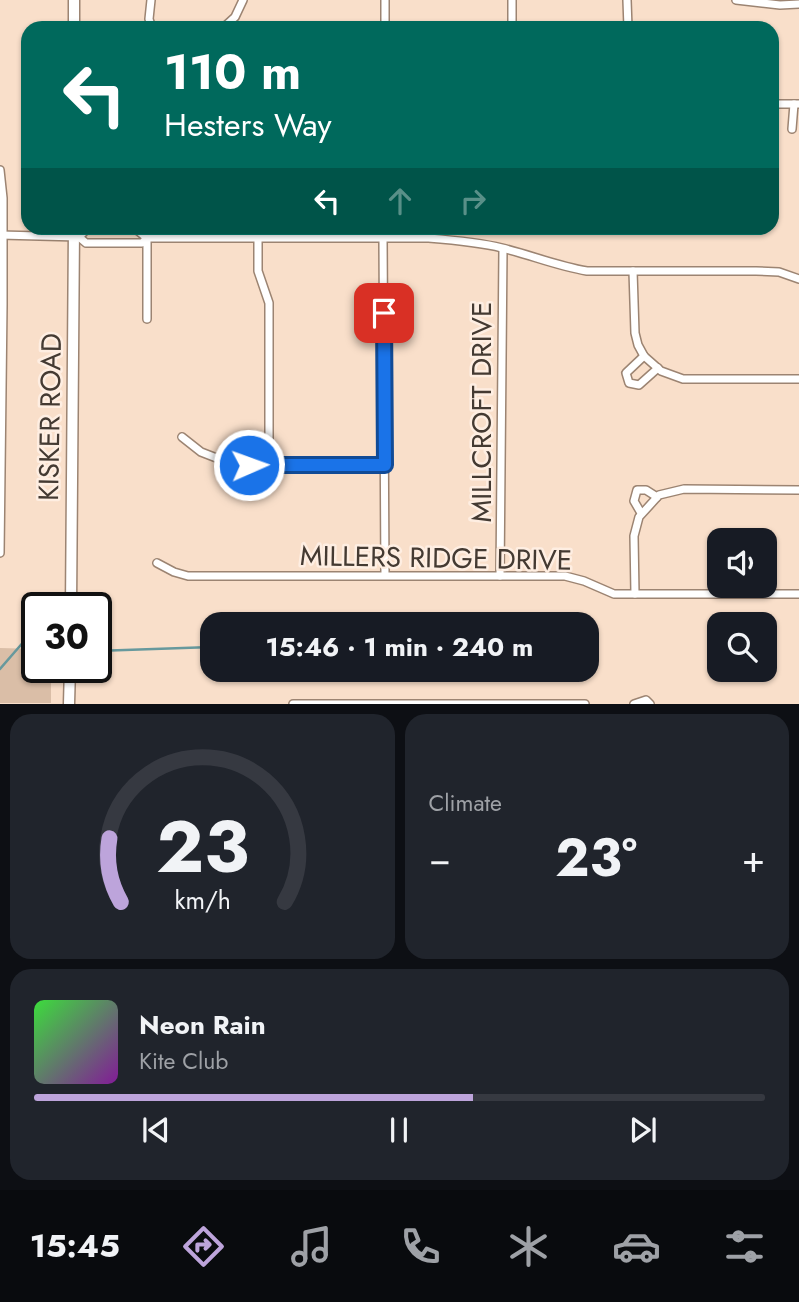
<!DOCTYPE html>
<meta charset="utf-8">
<style>
:root{--surface:#171b24;--page:#20242c;--text:#f1f3f6;--muted:#9ea1a6;--line:#363941;--accent:#bda4db}
body{margin:0;font-family:Jost,sans-serif;background:var(--page);color:var(--text);height:100vh;display:flex;flex-direction:column;font-size:26px;white-space:nowrap}
*{box-sizing:border-box;margin:0}
p{font-size:23px;color:var(--muted)}
.icon{flex:none;width:38px;height:38px;fill:none;stroke:currentColor;stroke-width:2;stroke-linecap:round;stroke-linejoin:round}
.map{position:relative;height:704px;overflow:hidden}
.panel{display:flex;flex-direction:column;gap:10px;padding:10px;background:#0d0f14;flex:1}
.panel>*{flex:none}
.top-card{position:absolute;left:21px;top:21px;width:758px;height:214px;border-radius:21px;box-shadow:0 2px 5px #0004;background:#00695c;color:#fff;overflow:hidden}
.tools{position:absolute;left:707px;top:528px;display:grid;gap:14px}
.tools a{display:grid;place-items:center;width:70px;height:70px;border-radius:14px;background:var(--surface);box-shadow:0 2px 5px #0004;font-size:35px}
.speed{position:absolute;left:21px;top:592px;display:flex;gap:14px;font-size:35px;font-weight:700;text-align:center}
.speed>*{display:grid;place-content:center;width:91px;height:91px;border-radius:50%;background:var(--surface);box-shadow:0 2px 5px #0004;line-height:1}
.speed .limit{border:4px solid #111;border-radius:10px;background:#fff;color:#111}
.pin{position:absolute;display:grid;place-items:center;width:60px;height:60px;color:#fff;margin:-30px;border-radius:14px;box-shadow:0 4px 10px #0006}
.me{position:absolute;width:77px;margin:-38px;rotate:88deg;stroke-linejoin:round;filter:drop-shadow(0 0 5px #0008)}
.turn{display:flex;align-items:center;gap:24px;height:147px;padding:0 28px;font-size:32px}
.turn .icon{width:91px;height:91px;stroke-width:2.5}
.turn b{display:block;font-size:49px;line-height:60px}
.lanes{display:flex;align-items:center;height:66px;padding:0 28px;background:#0003;justify-content:center;gap:35px;direction:ltr}
.lanes .off{opacity:.35}
.big{font-size:52px;font-weight:700;line-height:1.1}
.panel .tile{flex:1;display:flex;flex-direction:column;justify-content:center;gap:10px;min-width:0;padding:0 24px;border-radius:21px;background:var(--page)}
.panel .dial{align-items:center;gap:0}
.dial svg{height:182px;overflow:visible;fill:none;stroke:var(--line);stroke-width:7;stroke-linecap:round;text-anchor:middle}
.dial text{fill:var(--text);stroke:none}
.song{display:flex;align-items:center;gap:21px}
.cover{width:84px;height:84px;border-radius:10px;background:linear-gradient(135deg,hsl(120 70% 55%),hsl(290 70% 35%))}
.played{height:7px;border-radius:4px;background:linear-gradient(90deg,var(--accent) 60%,var(--line) 60%)}
.keys{display:flex;justify-content:space-around;direction:ltr}
.heat{display:flex;justify-content:space-between;align-items:center;font-size:38px;direction:ltr}
.panel .tiles{flex:1;display:grid;gap:10px;grid-template-columns:1fr 1fr}
.tile:last-child{grid-column:span 2}
.trip{position:absolute;left:200px;top:612px;width:399px;height:70px;border-radius:21px;background:var(--surface);box-shadow:0 2px 5px #0004;font-weight:700;line-height:70px;text-align:center}
.menu{display:flex;height:112px;justify-content:space-around;align-items:center;background:#090b0e;color:var(--muted)}
.menu .icon{width:49px;height:49px}
.menu .current{color:var(--accent)}
.menu b{font-size:32px;color:var(--text)}
.map>svg:first-child{display:block}
.green{fill:#dabea7}
.lines{fill:none;stroke-linecap:round;stroke-linejoin:round}
.stream{stroke:#67999d;stroke-width:2.5}
.minor-casing{stroke:#9c8472;stroke-width:10}
.secondary-casing{stroke:#9c8472;stroke-width:13}
.minor{stroke:#fff;stroke-width:7}
.secondary{stroke:#fff;stroke-width:10}
.route-casing{stroke:#114b97;stroke-width:18}
.route{stroke:#1a73e8;stroke-width:12}
.labels{text-anchor:middle;dominant-baseline:central;stroke-width:5;stroke-linejoin:round;paint-order:stroke}
.street-label{font-size:28px;fill:#443a32;stroke:#feeee2}
</style>
<div class="map">
<svg width="799" height="704" viewBox="0 0 799 704">
<rect width="100%" height="100%" fill="#f9dfca"/>
<path class="green" d="M0 648 37 649V667H51V703H0Z"/>
<g class="lines">
<g class="stream">
<path d="M96 651 212 647"/>
<path d="M0 669 26 639 37 638"/>
</g>
<g class="minor-casing">
<g id="minor">
<path d="M151 0 149 19 152 28"/>
<path d="M512 0V28"/>
<path d="M627 0 628 28"/>
<path d="M736 0 780 5 799 4"/>
<path d="M223 28 235 17 243 0"/>
<path d="M385 28V0"/>
<path d="M772 104H799"/>
<path d="M792 129 794 104"/>
<path d="M0 170 3 198V305L0 553"/>
<path d="M258 228V271L269 303V464"/>
<path d="M0 235 79 237 86 243H142L147 238H427C452 240 478 242 502 248 531 255 557 266 587 271H756L779 272 799 279"/>
<path d="M79 237 86 230H137L147 238"/>
<path d="M383 238 385 575"/>
<path d="M633 271 635 333 638 345 644 356 661 371 683 379H799"/>
<path d="M147 319V228"/>
<path d="M644 356 626 373 629 383 639 385 658 368"/>
<path d="M182 437 201 452 232 464 385 465"/>
<path d="M641 513 634 501 637 490H646L657 497"/>
<path d="M157 563 174 572 188 576H565L584 581 614 594H799"/>
<path d="M500 576 503 249"/>
<path d="M635 594 634 536 639 517 659 495 684 489 799 490"/>
<path d="M293 704H585"/>
<path d="M634 704 646 700 650 704"/>
</g>
</g>
<g class="secondary-casing">
<g id="secondary">
<path d="M74 28V0"/>
<path d="M71 607 74 228"/>
<path d="M69 704 70 667"/>
</g>
</g>
<use href="#minor" class="minor"/>
<use href="#secondary" class="secondary"/>
</g>
<g class="lines">
<g class="route-casing">
<path id="route" d="M249 465H385L384 313"/>
</g>
<use href="#route" class="route"/>
</g>
<g class="labels">
<g class="street-label">
<text transform="translate(481 412) rotate(-90)">MILLCROFT DRIVE</text>
<text transform="translate(50 417) rotate(-89)">KISKER ROAD</text>
<text transform="translate(436 558) rotate(1)">MILLERS RIDGE DRIVE</text>
</g>
</g>
</svg>
<div class="tools">
<a><svg class="icon" aria-label="sound" viewBox="0 0 24 24"><path d="M4 9h4l5-4v14l-5-4H4zM17 9q2 3 0 6"/></svg></a>
<a><svg class="icon" aria-label="search" viewBox="0 0 24 24"><circle cx="10" cy="10" r="6"/><path d="M15 15l6 6"/></svg></a>
</div>
<div class="speed"><div class="limit">30</div></div>
<div class="pin" style="left:384px;top:313px;background:#d93025"><svg class="icon" aria-label="arrive" viewBox="0 0 24 24"><path d="M6 21V4h12l-3 4 3 4H6"/></svg></div>
<svg class="me" style="left:249px;top:465px" viewBox="-20 -20 40 40"><circle r="17" fill="#1a73e8" stroke="#fff" stroke-width="3"/><path d="M0-11L8 9 0 5-8 9z" fill="#fff"/></svg>
<div class="trip">15:46 · 1 min · 240 m</div>
<div class="top-card">
<div class="turn"><svg class="icon" aria-label="left" viewBox="0 0 24 24"><path d="M17 20v-9H6M10 6l-5 5 5 5"/></svg><div><b>110 m</b>Hesters Way</div></div>
<div class="lanes"><svg class="icon" aria-label="left" viewBox="0 0 24 24"><path d="M17 20v-9H6M10 6l-5 5 5 5"/></svg><svg class="icon off" aria-label="ahead" viewBox="0 0 24 24"><path d="M12 20V5M6 11l6-6 6 6"/></svg><svg class="icon off" aria-label="right" viewBox="0 0 24 24"><path d="M7 20v-9h11M14 6l5 5-5 5"/></svg></div>
</div>
</div>
<section class="panel">
<div class="tiles">
<div class="tile dial"><svg viewBox="0 0 100 80">
<path d="M14 69A42 42 0 1 1 86 69"/>
<path d="M14 69A42 42 0 0 1 9 41" stroke="#bda4db"/>
<text x="50" y="56" font-size="32" font-weight="700">23</text>
<text x="50" y="72" font-size="11">km/h</text>
</svg></div>
<div class="tile"><p>Climate</p>
<div class="heat"><a>−</a><b class="big">23°</b><a>+</a></div>
</div>
<div class="tile">
<div class="song"><i class="cover"></i><div><b>Neon Rain</b><p>Kite Club</p></div></div>
<div class="played"></div>
<div class="keys"><svg class="icon" aria-label="previous" viewBox="0 0 24 24"><path d="M18 5L8 12l10 7zM5 5v14"/></svg><svg class="icon" aria-label="pause" viewBox="0 0 24 24"><path d="M8 5v14M16 5v14"/></svg><svg class="icon" aria-label="next" viewBox="0 0 24 24"><path d="M6 5l10 7-10 7zM19 5v14"/></svg></div>
</div>
</div>
</section>
<nav class="menu">
<b>15:45</b>
<svg class="icon current" aria-label="directions" viewBox="0 0 24 24"><path d="M12 3l9 9-9 9-9-9zM9 14v-3h6M13 9l2 2-2 2"/></svg>
<svg class="icon" aria-label="music" viewBox="0 0 24 24"><path d="M9 18V5l10-2v13"/><circle cx="6" cy="18" r="3"/><circle cx="16" cy="16" r="3"/></svg>
<svg class="icon" aria-label="phone" viewBox="0 0 24 24"><path d="M5 4h4l2 5-3 2q2 4 5 5l2-3 5 2v4C11 20 4 13 5 4z"/></svg>
<svg class="icon" aria-label="climate" viewBox="0 0 24 24"><path d="M12 3v18M4 7l16 10M4 17L20 7"/></svg>
<svg class="icon" aria-label="car" viewBox="0 0 24 24"><path d="M5 17H2v-5l4-1 3-4h7l3 4 3 1v5h-3M9 17h6M6 11h13"/><circle cx="7" cy="17" r="2"/><circle cx="17" cy="17" r="2"/></svg>
<svg class="icon" aria-label="filters" viewBox="0 0 24 24"><path d="M4 7h16M4 17h16"/><circle cx="9" cy="7" r="2"/><circle cx="15" cy="17" r="2"/></svg>
</nav>
